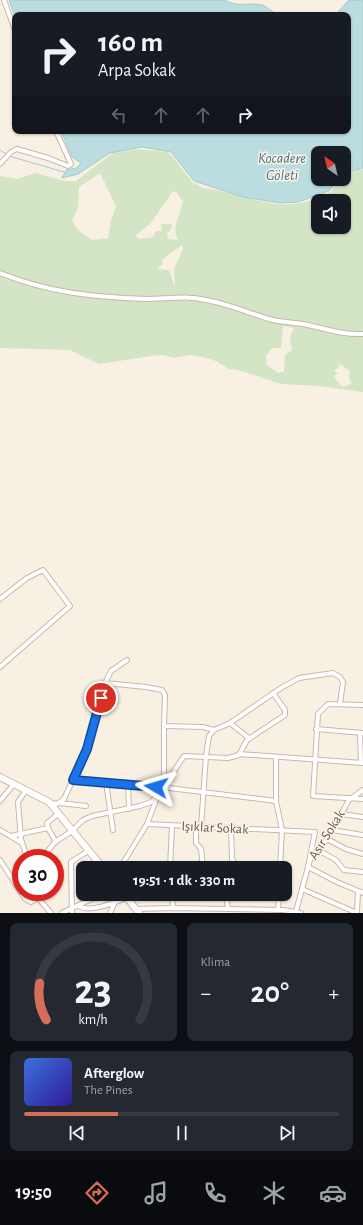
<!DOCTYPE html>
<html lang="tr">
<meta charset="utf-8">
<style>
:root{--surface:#171b24;--page:#242831;--text:#f1f3f6;--muted:#9ea1a6;--line:#363941;--accent:#d66d56}
body{margin:0;font-family:"Alegreya Sans",sans-serif;background:var(--page);color:var(--text);height:100vh;display:flex;flex-direction:column;font-size:15px;white-space:nowrap}
*{box-sizing:border-box;margin:0}
p{font-size:13px;color:var(--muted)}
.icon{flex:none;width:22px;height:22px;fill:none;stroke:currentColor;stroke-width:2;stroke-linecap:round;stroke-linejoin:round}
.map{position:relative;height:913px;overflow:hidden}
.drawer{display:flex;flex-direction:column;gap:10px;padding:10px;background:#0d0f14;flex:1}
.drawer>*{flex:none}
.banner{position:absolute;left:12px;top:12px;width:339px;height:122px;border-radius:8px;box-shadow:0 1px 3px #0004;background:#171b24;color:var(--text);overflow:hidden}
.needle{width:26px;rotate:326deg}
.tools{position:absolute;left:311px;top:146px;display:grid;gap:8px}
.tools a{display:grid;place-items:center;width:40px;height:40px;border-radius:8px;background:var(--surface);box-shadow:0 1px 3px #0004;font-size:20px}
.speed{position:absolute;left:12px;top:849px;display:flex;gap:8px;font-size:20px;font-weight:700;text-align:center}
.speed>*{display:grid;place-content:center;width:52px;height:52px;border-radius:50%;background:var(--surface);box-shadow:0 1px 3px #0004;line-height:1}
.speed .limit{border:6px solid #d22;background:#fff;color:#111}
.pin{position:absolute;display:grid;place-items:center;width:34px;height:34px;color:#fff;margin:-17px;border:2px solid #fff;border-radius:50%;box-shadow:0 1px 4px #0007}
.me{position:absolute;width:44px;margin:-22px;rotate:277deg;stroke-linejoin:round;filter:drop-shadow(0 0 3px #0008)}
.turn{display:flex;align-items:center;gap:14px;height:84px;padding:0 20px;font-size:18px}
.turn .icon{width:52px;height:52px;stroke-width:2.5}
.turn b{display:block;font-size:28px;line-height:34px}
.lanes{display:flex;align-items:center;height:38px;padding:0 20px;background:#0003;justify-content:center;gap:20px;direction:ltr}
.lanes .off{opacity:.35}
.big{font-size:30px;font-weight:600;line-height:1.1}
.drawer .widget{flex:1;display:flex;flex-direction:column;justify-content:center;gap:6px;min-width:0;padding:0 14px;border-radius:8px;background:var(--page)}
.drawer .dial{align-items:center;gap:0}
.dial svg{height:104px;overflow:visible;fill:none;stroke:var(--line);stroke-width:7;stroke-linecap:round;text-anchor:middle}
.dial text{fill:var(--text);stroke:none}
.song{display:flex;align-items:center;gap:12px}
.cover{width:48px;height:48px;border-radius:6px;background:linear-gradient(135deg,hsl(220 70% 55%),hsl(250 70% 35%))}
.played{height:4px;border-radius:2px;background:linear-gradient(90deg,var(--accent) 30%,var(--line) 30%)}
.keys{display:flex;justify-content:space-around;direction:ltr}
.heat{display:flex;justify-content:space-between;align-items:center;font-size:22px;direction:ltr}
.drawer .tiles{flex:1;display:grid;gap:10px;grid-template-columns:1fr 1fr}
.widget:last-child{grid-column:span 2}
.trip{position:absolute;left:76px;top:861px;width:216px;height:40px;border-radius:8px;background:var(--surface);box-shadow:0 1px 3px #0004;font-weight:600;line-height:40px;text-align:center}
.dock{display:flex;height:64px;justify-content:space-around;align-items:center;background:#090b0e;color:var(--muted)}
.dock .icon{width:28px;height:28px}
.dock .selected{color:var(--accent)}
.dock b{font-size:18px;color:var(--text)}
.map>svg:first-child{display:block}
.green{fill:#d3e5c4;fill-rule:evenodd}
.water{fill:#bbdde0;stroke:#a2ccd1}
.lines{fill:none;stroke-linecap:round;stroke-linejoin:round}
.stream{stroke:#a2ccd1;stroke-width:1}
.street-casing{stroke:#c9b7ab;stroke-width:6}
.secondary-casing{stroke:#ceb9ac;stroke-width:8}
.street{stroke:#fff;stroke-width:4}
.secondary{stroke:#fff;stroke-width:6}
.route-casing{stroke:#114b97;stroke-width:10}
.route{stroke:#1a73e8;stroke-width:7}
.labels{text-anchor:middle;dominant-baseline:central;stroke-width:3;stroke-linejoin:round;paint-order:stroke}
.street-label{font-size:14px;fill:#6e574c;stroke:#fdf4e9}
.water-label{font-size:15px;font-style:italic;fill:#467379;stroke:#fdf4e9}
</style>
<div class="map">
<svg width="363" height="913" viewBox="0 0 363 913">
<rect width="100%" height="100%" fill="#f9f0e4"/>
<path class="green" d="M139 149 167 152 173 157 192 182 203 188C249 193 280 218 327 194 333 191 336 185 340 181 346 175 354 172 363 169V392L319 386 281 384 242 371 229 369 216 361 202 357 190 355 173 358 164 355 151 356 99 364 70 350 0 348V176L18 179 35 173 65 181H76L113 153ZM100 173 116 206 111 221 108 238 92 240 78 230 72 221 78 208 79 187ZM173 191 177 193 183 202 175 227 177 240 168 239 167 233 171 230 172 224H161L162 231H156L153 237 139 239 135 236 151 223ZM318 201H344V227H318ZM182 245 183 249 174 269 175 287 169 270 158 269 162 264 163 259ZM283 326 294 328 290 337 292 350 285 355 284 372 278 373 267 365 266 356 272 348H281ZM338 364 343 366 350 371 349 378 352 384 342 387 334 377 337 373 334 370 339 368Z"/>
<g class="water">
<path d="M9 0H225C239 8 247 2 262 5 269 7 272 13 279 15L15 16Z"/>
<path d="M349 0H363V168L344 174V153H318V179H339L329 191 298 202 280 203 243 197 194 181 171 152 142 147 110 153 78 174 62 178 66 170 76 168 81 163 72 157 61 131H348V15H335Z"/>
</g>
<g class="lines">
<g class="stream">
<path d="M0 150 6 154"/>
<path d="M9 156 64 172"/>
</g>
<g class="street-casing">
<g id="street">
<path d="M4 0 15 30"/>
<path d="M0 164 11 152 17 149 48 158 68 166 71 164 56 131"/>
<path d="M0 273C51 293 92 297 146 299 166 299 186 295 206 300 229 304 251 314 273 320 286 323 299 322 312 326 330 330 345 335 363 334"/>
<path d="M0 599 27 578 43 570 70 606 0 667"/>
<path d="M105 683 111 671 127 660"/>
<path d="M363 705 328 704 318 714 313 796 363 799"/>
<path d="M230 723 249 738"/>
<path d="M316 729 363 733"/>
<path d="M360 733 361 763"/>
<path d="M239 754 363 763"/>
<path d="M276 757V801L282 830 280 868"/>
<path d="M73 780 128 783 276 801"/>
<path d="M106 782 113 830"/>
<path d="M128 783 129 809"/>
<path d="M164 787V726"/>
<path d="M26 790 18 802 21 839 27 858"/>
<path d="M0 801 14 784"/>
<path d="M50 803 57 804 64 799 87 749 105 683 146 687 162 690 165 695 164 726 203 727 214 730"/>
<path d="M60 803 86 806"/>
<path d="M341 814 363 817"/>
<path d="M147 824 315 832 308 867 337 882 363 893"/>
<path d="M196 826V843L201 849 203 868"/>
<path d="M201 827 206 756 209 736 214 730 230 723 281 688 299 678 333 673 340 677 343 682 340 704"/>
<path d="M231 829 232 859 237 868"/>
<path d="M0 830 22 843"/>
<path d="M332 830 363 835"/>
<path d="M11 836 48 828"/>
<path d="M327 839 346 849 363 854"/>
<path d="M56 842 48 828 47 823 58 814"/>
<path d="M318 850 336 860 344 870 363 872"/>
<path d="M42 858 55 842 72 831 83 820 92 816 140 806 151 802 157 796"/>
<path d="M0 860 25 899 31 902 38 898"/>
<path d="M120 868 147 824 158 795 184 756 228 758 239 755 247 740 285 715V710L273 693"/>
<path d="M156 868 167 864 184 868"/>
<path d="M170 868 172 826"/>
<path d="M220 868H224"/>
<path d="M302 889 357 913"/>
<path d="M35 892 38 898 51 913"/>
<path d="M172 894 173 908"/>
<path d="M226 894 228 909"/>
<path d="M78 906C90 913 115 903 127 897"/>
<path d="M135 909 173 908 283 910 301 913"/>
<path d="M278 910 279 894"/>
<path d="M296 911 310 860 327 839 349 800 363 790"/>
<path d="M62 913 102 894"/>
<path d="M72 913 71 862 88 851"/>
<path d="M110 913 114 904"/>
<path d="M357 913 358 891"/>
</g>
</g>
<g class="secondary-casing">
<g id="secondary">
<path d="M0 777 49 802 103 868"/>
<path d="M124 894 139 913"/>
</g>
</g>
<use href="#street" class="street"/>
<use href="#secondary" class="secondary"/>
</g>
<g class="lines">
<g class="route-casing">
<path id="route" d="M101 698 87 749 73 780 156 787"/>
</g>
<use href="#route" class="route"/>
</g>
<g class="labels">
<g class="street-label">
<text transform="translate(215 828) rotate(3)">Işıklar Sokak</text>
<text transform="translate(327 835) rotate(-58)">Asır Sokak</text>
</g>
<g class="water-label">
<text x="282" y="158">Kocadere<tspan x="282" dy="17">Göleti</tspan></text>
</g>
</g>
</svg>
<div class="tools">
<a><svg class="needle" viewBox="-14 -14 28 28"><path d="M0-13l5 13h-10z" fill="#e53935"/><path d="M0 13l5-13h-10z" fill="#9ea1a6"/></svg></a>
<a><svg class="icon" aria-label="sound" viewBox="0 0 24 24"><path d="M4 9h4l5-4v14l-5-4H4zM17 9q2 3 0 6"/></svg></a>
</div>
<div class="speed"><div class="limit">30</div></div>
<div class="pin" style="left:101px;top:698px;background:#d93025"><svg class="icon" aria-label="arrive" viewBox="0 0 24 24"><path d="M6 21V4h12l-3 4 3 4H6"/></svg></div>
<svg class="me" style="left:156px;top:787px" viewBox="-20 -20 40 40"><path d="M0-17L14 15 0 8-14 15z" fill="#1a73e8" stroke="#fff" stroke-width="4"/></svg>
<div class="trip">19:51 · 1 dk · 330 m</div>
<div class="banner">
<div class="turn"><svg class="icon" aria-label="right" viewBox="0 0 24 24"><path d="M7 20v-9h11M14 6l5 5-5 5"/></svg><div><b>160 m</b>Arpa Sokak</div></div>
<div class="lanes"><svg class="icon off" aria-label="left" viewBox="0 0 24 24"><path d="M17 20v-9H6M10 6l-5 5 5 5"/></svg><svg class="icon off" aria-label="ahead" viewBox="0 0 24 24"><path d="M12 20V5M6 11l6-6 6 6"/></svg><svg class="icon off" aria-label="ahead" viewBox="0 0 24 24"><path d="M12 20V5M6 11l6-6 6 6"/></svg><svg class="icon" aria-label="right" viewBox="0 0 24 24"><path d="M7 20v-9h11M14 6l5 5-5 5"/></svg></div>
</div>
</div>
<section class="drawer">
<div class="tiles">
<div class="widget dial"><svg viewBox="0 0 100 80">
<path d="M14 69A42 42 0 1 1 86 69"/>
<path d="M14 69A42 42 0 0 1 9 41" stroke="#d66d56"/>
<text x="50" y="56" font-size="32" font-weight="700">23</text>
<text x="50" y="72" font-size="11">km/h</text>
</svg></div>
<div class="widget"><p>Klima</p>
<div class="heat"><a>−</a><b class="big">20°</b><a>+</a></div>
</div>
<div class="widget">
<div class="song"><i class="cover"></i><div><b>Afterglow</b><p>The Pines</p></div></div>
<div class="played"></div>
<div class="keys"><svg class="icon" aria-label="previous" viewBox="0 0 24 24"><path d="M18 5L8 12l10 7zM5 5v14"/></svg><svg class="icon" aria-label="pause" viewBox="0 0 24 24"><path d="M8 5v14M16 5v14"/></svg><svg class="icon" aria-label="next" viewBox="0 0 24 24"><path d="M6 5l10 7-10 7zM19 5v14"/></svg></div>
</div>
</div>
</section>
<nav class="dock">
<b>19:50</b>
<svg class="icon selected" aria-label="directions" viewBox="0 0 24 24"><path d="M12 3l9 9-9 9-9-9zM9 14v-3h6M13 9l2 2-2 2"/></svg>
<svg class="icon" aria-label="music" viewBox="0 0 24 24"><path d="M9 18V5l10-2v13"/><circle cx="6" cy="18" r="3"/><circle cx="16" cy="16" r="3"/></svg>
<svg class="icon" aria-label="phone" viewBox="0 0 24 24"><path d="M5 4h4l2 5-3 2q2 4 5 5l2-3 5 2v4C11 20 4 13 5 4z"/></svg>
<svg class="icon" aria-label="climate" viewBox="0 0 24 24"><path d="M12 3v18M4 7l16 10M4 17L20 7"/></svg>
<svg class="icon" aria-label="car" viewBox="0 0 24 24"><path d="M5 17H2v-5l4-1 3-4h7l3 4 3 1v5h-3M9 17h6M6 11h13"/><circle cx="7" cy="17" r="2"/><circle cx="17" cy="17" r="2"/></svg>
</nav>
